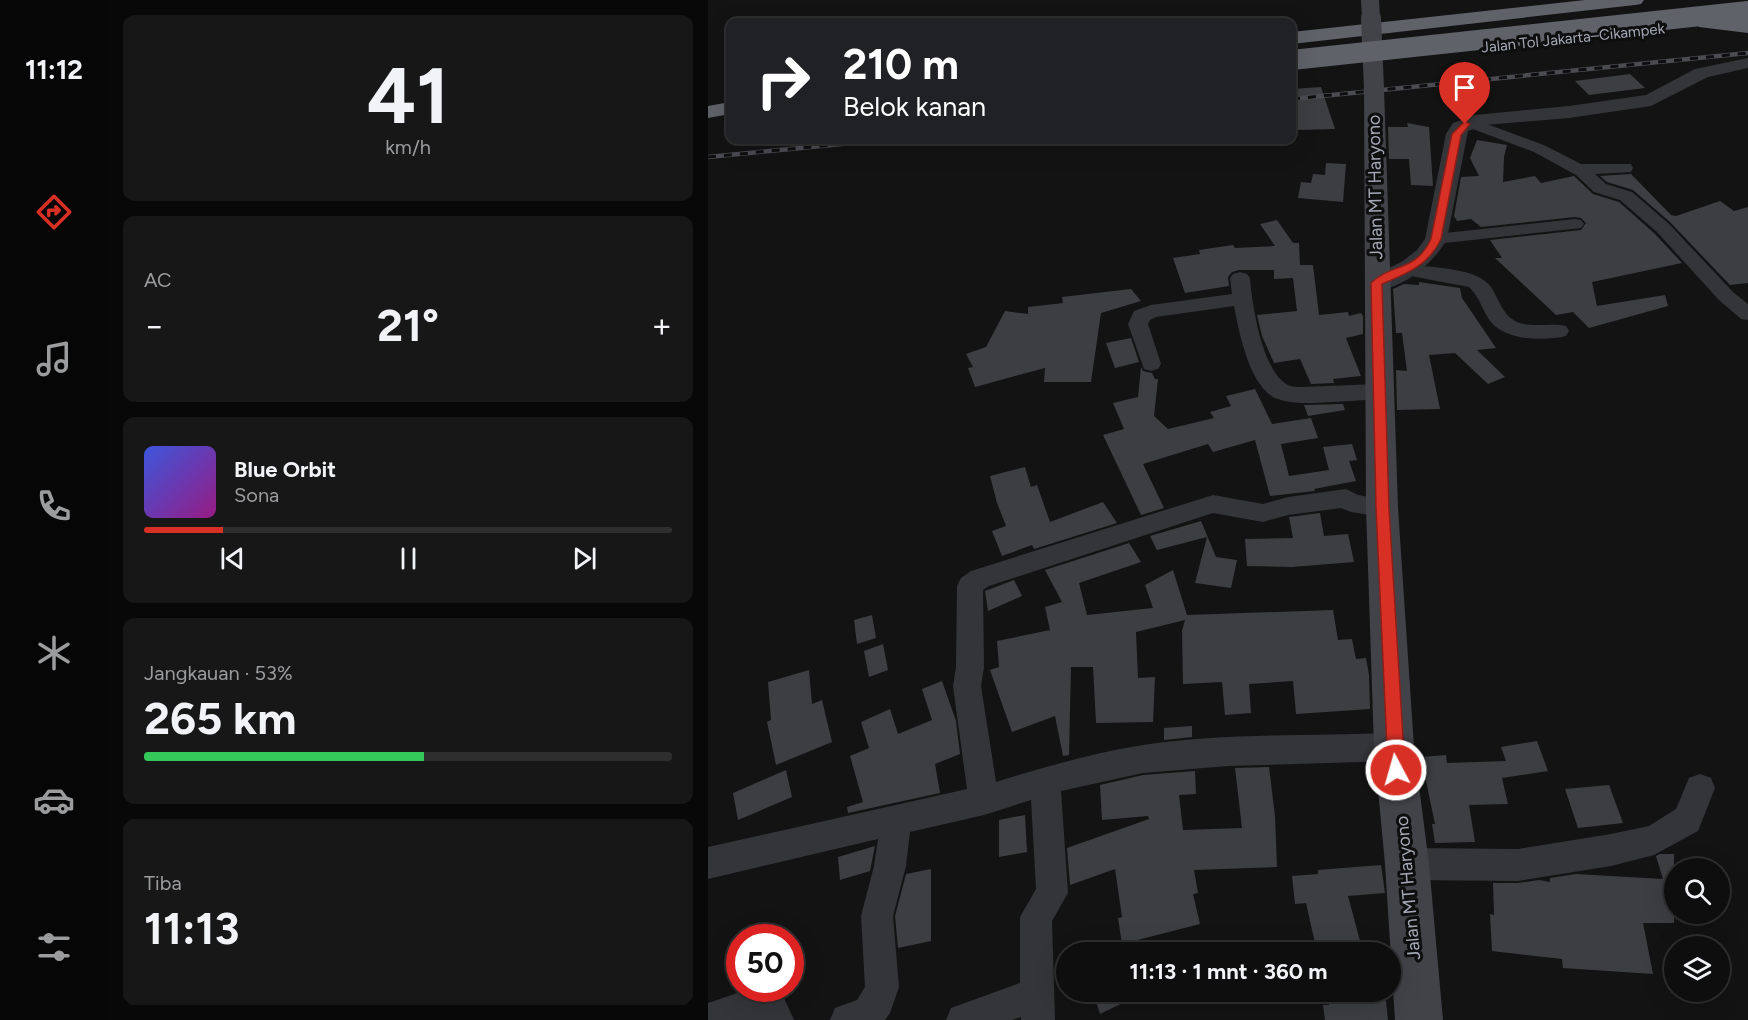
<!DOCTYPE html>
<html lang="id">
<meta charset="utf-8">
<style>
:root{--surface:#0e0e0f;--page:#171718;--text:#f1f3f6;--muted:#9b9c9e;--line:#2e2e2f;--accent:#d93025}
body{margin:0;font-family:Figtree,sans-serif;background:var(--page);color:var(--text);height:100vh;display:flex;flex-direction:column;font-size:22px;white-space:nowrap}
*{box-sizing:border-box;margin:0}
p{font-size:20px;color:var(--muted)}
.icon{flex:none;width:33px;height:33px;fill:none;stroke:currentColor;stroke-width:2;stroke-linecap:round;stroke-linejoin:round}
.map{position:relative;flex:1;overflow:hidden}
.drawer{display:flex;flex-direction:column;gap:15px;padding:15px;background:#080808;width:600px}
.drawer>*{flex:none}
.hud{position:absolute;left:18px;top:18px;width:570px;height:126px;border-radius:12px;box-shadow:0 6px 24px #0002,0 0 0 2px var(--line);background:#202124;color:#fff;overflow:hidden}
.tools{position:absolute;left:956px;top:858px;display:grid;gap:12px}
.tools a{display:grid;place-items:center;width:66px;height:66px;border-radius:50%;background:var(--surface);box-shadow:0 6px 24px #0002,0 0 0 2px var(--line);font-size:30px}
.speed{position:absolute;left:18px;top:924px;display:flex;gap:12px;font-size:30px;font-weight:700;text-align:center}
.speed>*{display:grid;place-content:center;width:78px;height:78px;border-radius:50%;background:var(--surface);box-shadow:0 6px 24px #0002,0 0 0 2px var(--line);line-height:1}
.speed .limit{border:9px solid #d22;background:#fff;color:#111}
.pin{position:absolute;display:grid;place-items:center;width:51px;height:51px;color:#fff;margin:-62px -26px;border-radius:50% 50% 50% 0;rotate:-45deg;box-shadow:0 0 6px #0007}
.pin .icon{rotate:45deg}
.me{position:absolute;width:66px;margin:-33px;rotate:354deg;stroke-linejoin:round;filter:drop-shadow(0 0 4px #0008)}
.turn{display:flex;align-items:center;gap:21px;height:126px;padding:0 18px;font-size:27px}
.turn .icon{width:78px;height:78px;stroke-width:2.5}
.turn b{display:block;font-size:42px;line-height:51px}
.big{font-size:45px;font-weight:700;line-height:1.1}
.drawer .card{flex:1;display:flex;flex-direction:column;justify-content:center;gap:9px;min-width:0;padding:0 21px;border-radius:12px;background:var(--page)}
.drawer .dial{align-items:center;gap:0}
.dial b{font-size:78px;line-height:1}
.song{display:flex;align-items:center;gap:18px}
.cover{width:72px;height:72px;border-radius:9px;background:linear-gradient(135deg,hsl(230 70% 55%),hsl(310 70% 35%))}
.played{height:6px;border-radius:3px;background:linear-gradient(90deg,var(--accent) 15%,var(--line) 15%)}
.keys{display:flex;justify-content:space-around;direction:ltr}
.heat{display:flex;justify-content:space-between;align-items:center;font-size:33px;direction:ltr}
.charge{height:9px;border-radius:4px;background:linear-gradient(90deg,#34c759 53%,var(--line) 0)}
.trip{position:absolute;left:348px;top:942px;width:345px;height:60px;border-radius:30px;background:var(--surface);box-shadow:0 6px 24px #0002,0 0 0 2px var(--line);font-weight:700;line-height:60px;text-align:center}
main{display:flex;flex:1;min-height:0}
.menu{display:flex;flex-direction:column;width:108px;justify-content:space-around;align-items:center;background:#060606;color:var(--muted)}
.menu .icon{width:42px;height:42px}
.menu .current{color:var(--accent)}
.menu b{font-size:27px;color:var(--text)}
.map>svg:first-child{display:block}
.building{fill:#3d3e41}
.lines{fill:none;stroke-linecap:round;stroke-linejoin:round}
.minor{fill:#343539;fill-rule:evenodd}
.tertiary{fill:#343539;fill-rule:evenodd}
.secondary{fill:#424349;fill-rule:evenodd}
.motorway{fill:#60626a;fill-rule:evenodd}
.rail-casing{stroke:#4b4c52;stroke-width:4.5}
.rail{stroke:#0e0e0f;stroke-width:3;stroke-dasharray:8;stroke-linecap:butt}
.secondary-bridge{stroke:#424349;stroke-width:20}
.motorway-bridge{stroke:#60626a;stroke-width:20}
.route{fill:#d93025;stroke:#8d1f18;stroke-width:1.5}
.labels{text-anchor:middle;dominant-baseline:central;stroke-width:6;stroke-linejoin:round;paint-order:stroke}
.far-street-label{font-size:15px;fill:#a4a9b5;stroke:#0e0e0f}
.street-label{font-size:18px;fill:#a4a9b5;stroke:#0e0e0f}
</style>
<main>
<nav class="menu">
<b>11:12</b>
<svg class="icon current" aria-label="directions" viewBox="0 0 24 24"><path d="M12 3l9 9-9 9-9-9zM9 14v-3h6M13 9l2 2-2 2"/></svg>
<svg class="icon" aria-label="music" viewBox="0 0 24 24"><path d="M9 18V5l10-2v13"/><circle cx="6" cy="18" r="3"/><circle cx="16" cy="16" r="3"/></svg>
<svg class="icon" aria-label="phone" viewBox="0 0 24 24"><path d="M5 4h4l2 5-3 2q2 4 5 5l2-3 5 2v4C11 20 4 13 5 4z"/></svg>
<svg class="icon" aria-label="climate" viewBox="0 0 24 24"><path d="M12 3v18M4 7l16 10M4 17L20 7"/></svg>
<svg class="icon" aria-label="car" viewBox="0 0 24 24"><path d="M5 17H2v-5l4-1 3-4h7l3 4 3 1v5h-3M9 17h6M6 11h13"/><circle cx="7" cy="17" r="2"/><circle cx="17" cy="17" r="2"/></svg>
<svg class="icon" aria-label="filters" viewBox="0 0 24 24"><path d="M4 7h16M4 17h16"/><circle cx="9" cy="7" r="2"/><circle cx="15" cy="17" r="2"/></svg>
</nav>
<section class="drawer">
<div class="card dial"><b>41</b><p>km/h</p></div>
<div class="card"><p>AC</p>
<div class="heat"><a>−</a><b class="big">21°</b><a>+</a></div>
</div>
<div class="card">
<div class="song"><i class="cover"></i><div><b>Blue Orbit</b><p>Sona</p></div></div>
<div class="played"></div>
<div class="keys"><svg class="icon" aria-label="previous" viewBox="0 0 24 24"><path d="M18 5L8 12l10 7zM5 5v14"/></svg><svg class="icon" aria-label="pause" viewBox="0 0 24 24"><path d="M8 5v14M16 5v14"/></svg><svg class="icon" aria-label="next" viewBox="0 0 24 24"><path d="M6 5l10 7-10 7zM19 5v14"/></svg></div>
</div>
<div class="card"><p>Jangkauan · 53%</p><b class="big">265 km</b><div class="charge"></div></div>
<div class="card"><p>Tiba</p><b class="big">11:13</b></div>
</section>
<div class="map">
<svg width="1040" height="1020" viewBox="0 0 1040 1020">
<rect width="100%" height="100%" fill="#131314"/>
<g class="building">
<path d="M922 74 937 88 881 95 867 81Z"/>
<path d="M613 87 627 129 589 130 584 89Z"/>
<path d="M699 123 721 127 725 186 703 185 701 159H681L680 127H700Z"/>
<path d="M769 140 799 145 796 157 795 182 827 176 833 183 866 176 885 194 911 202 947 234 974 263 884 282 889 306 957 295 960 306 881 328 865 312 848 315 787 258H794L782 240 873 230 878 223 873 218 867 217 773 227 763 219 749 221 746 216 753 177 771 176 762 158Z"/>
<path d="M618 163 638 164 635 202 590 198 593 182 603 183 605 174 617 175Z"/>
<path d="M923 174 963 215 968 216 1012 201 1026 211 1040 207V283L1022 285 962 222 925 190 899 182 892 176Z"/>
<path d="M569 220 585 243H591L592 265H605L611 315 640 312 641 316 653 313 655 316V334L638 338 653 376 625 379 626 383 603 384 592 359 566 363 554 336 549 315 589 311 585 278 566 279V270H531L524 272 520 277 521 286 477 293 465 258 492 254 491 250 525 245 527 248 567 246 552 224Z"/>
<path d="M711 282 752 288 754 298 788 348 769 350 797 377 780 384 747 353 721 355 732 409 689 410 688 370 699 371 694 333H688L685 289 696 284 711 285Z"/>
<path d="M423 289 433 301 393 313 383 382H336L337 368 267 387 260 368 265 367 258 354 278 347 297 311 320 314V307L355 303 354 297Z"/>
<path d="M423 338 431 362 407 368 398 343Z"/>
<path d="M433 367 435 371 444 373 447 379H450L446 416 460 429 506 418 502 412 523 406 518 396 547 389 564 424 603 418 610 438 573 444 581 476 621 470 615 447 644 444 649 460 641 461 648 481 606 489 607 491 562 496 547 440 505 452 500 444 435 464 456 508 433 515 395 435 416 429 405 403 430 397Z"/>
<path d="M635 404 637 410 600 416 596 405Z"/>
<path d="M317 467 323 487 329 485 342 522 395 502 409 523 326 549 324 545 294 556 284 531 298 526 289 503 282 476Z"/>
<path d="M612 513 616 536 640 534 646 562 584 567 539 566 537 539 585 538 581 517Z"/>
<path d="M493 521 508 557 529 560 523 588 487 583 499 537 449 550 442 536Z"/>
<path d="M421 543 433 562 371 583 379 615 445 608 437 585 465 570 479 615 625 610 630 640 644 639 648 659 658 658 661 675 662 709 588 714 585 681 541 684 543 713 517 715 514 682 475 684 474 631 477 620 428 632 430 678 447 677 445 722 388 723 385 667H363L361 755 355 756 347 716 304 732 282 670 291 667 289 641 342 630 337 607 354 602 337 570Z"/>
<path d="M306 580 314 596 280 611 277 591Z"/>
<path d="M164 615 168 638 149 644 146 620Z"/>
<path d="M175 644 180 670 161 677 156 651Z"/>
<path d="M101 670 104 704 114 700 124 742 68 765 59 722 63 720 60 682Z"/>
<path d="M234 681 248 721 252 754 227 764 232 793 140 813 139 807 155 802 142 756 161 748 153 722 182 709 190 734 224 720 214 689Z"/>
<path d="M484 726V737L456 740V728Z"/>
<path d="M829 741 840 771 794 778 800 804 761 805 767 842 727 843 724 824H727L713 757 738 755 739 763 798 761 793 747Z"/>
<path d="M561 767 567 816 569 867 486 870 490 893 485 894 492 924 414 944 410 918 414 917 407 869 362 885 359 848 441 819 440 816 394 820 392 785 435 775 487 771 488 794 471 795 475 830 534 828 527 768Z"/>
<path d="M78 770 84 797 30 820 25 793Z"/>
<path d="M901 785 915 823 870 828 857 789Z"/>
<path d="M317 815 319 852 291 857V820Z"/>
<path d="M167 846 162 871 132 880 130 857Z"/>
<path d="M952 854H966V923H935L945 974 855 968 854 959 784 951 782 914 786 915 785 883H810L831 880 842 882V878L868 874 955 879 948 856Z"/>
<path d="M673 865 677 893 640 896 655 952H609L598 903 587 904 584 876 610 874V870Z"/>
<path d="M223 869V941L190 948 187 916 198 874Z"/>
<path d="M385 992H437L392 1014Z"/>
<path d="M618 992H677L680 1020H617L615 1005H621Z"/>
</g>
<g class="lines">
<g class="minor">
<path d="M760 117 838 146 873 164H923L925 168 923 172 887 174 898 184 924 192 961 224 1025 292 1040 304V320L1033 319 1011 300 949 232 912 200 886 192 868 175 826 152 754 125 752 122 754 119Z"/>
<path d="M867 219 873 220 876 224 873 228 728 244 722 243 719 239 722 235 728 234Z"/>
<path d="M699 264C723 268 769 267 783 287 791 299 794 314 807 321 823 329 842 322 858 326L861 331 858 336C837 341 798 341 783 322 774 311 772 297 761 287L692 274 690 270 692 266Z"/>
<path d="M532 272 539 274 542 278C544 304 554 372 580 385 584 387 589 387 593 387L671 384 679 386 682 391 679 396C661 401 641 401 623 402 605 403 584 405 567 398 541 385 531 332 526 306L448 317 442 320 440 324 453 364 450 369 443 371 436 369 420 324 426 311 443 305 524 294 522 278 525 274Z"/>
<path d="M638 489 650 495 682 501 686 508 682 515 674 517 643 512 633 508 580 515 555 522 505 513 281 586 275 590 276 667 273 686 288 782C336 767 385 753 435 745 517 733 603 736 686 733L696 737 700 747 696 757 686 761 520 766 435 773 353 791 360 893 344 921 347 1020H313V1017L304 1020H238L243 1008 312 983V917L328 889 323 800 276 815 202 832 198 866 185 916 191 987 182 1013 177 1020H122L127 1008 149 1000 157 987 153 916 166 866 170 839 0 879V847L259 789 245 686 248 667 249 586 253 578 263 571 505 495 555 504 580 497Z"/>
<path d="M992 774 1003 778 1007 788 990 831 946 855 903 866 810 881 699 880 688 875 683 864 688 853 699 848 810 849 903 834 941 826 968 809 981 778Z"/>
<path d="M44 988H57L75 996 86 1020H0V1003Z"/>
</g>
<path class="tertiary" d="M1040 58V68L1000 77 943 106 861 118 777 125 760 131 739 239C727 262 689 296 661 288L657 283 661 278 695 261 709 250 717 239 738 134 745 123 767 115 861 106 938 95 987 69Z"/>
<g class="secondary">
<path d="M653 0H671L672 18 670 22H656L654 18Z"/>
<path d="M666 83 673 85 676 89 690 508 706 747 721 864 735 1020H687L677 864 666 747 658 508 656 89 659 85Z"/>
</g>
<g class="motorway">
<path d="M877 0H936L933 4 927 5 584 44V32Z"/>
<path d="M998 17 1040 21V33L991 27 989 23 991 19Z"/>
<path d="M22 102V114L0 118V106Z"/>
</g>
<g class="rail-casing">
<g id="rail">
<path d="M584 99 1040 53"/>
<path d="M0 157 175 140"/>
</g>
</g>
<use href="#rail" class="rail"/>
<path class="secondary-bridge" d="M663 18 666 89"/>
<path class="motorway-bridge" d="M584 60 1040 11"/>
</g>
<path class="route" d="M757 121 762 124 753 135 733 239C721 265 700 273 674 284L681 508 697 770 694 776 688 778 682 776 680 770 668 508 663 283C684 263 708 272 723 239L744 134Z"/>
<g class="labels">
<g class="far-street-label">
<text transform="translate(865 38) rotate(-6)">Jalan Tol Jakarta–Cikampek</text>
</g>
<g class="street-label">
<text transform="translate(667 187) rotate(-91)">Jalan MT Haryono</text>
<text transform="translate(700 888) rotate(-95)">Jalan MT Haryono</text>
</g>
</g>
</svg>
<div class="tools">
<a><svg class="icon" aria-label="search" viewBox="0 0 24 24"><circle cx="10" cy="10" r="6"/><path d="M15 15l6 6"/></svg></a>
<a><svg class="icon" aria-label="layers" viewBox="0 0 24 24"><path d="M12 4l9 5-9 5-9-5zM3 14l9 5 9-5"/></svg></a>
</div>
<div class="speed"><div class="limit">50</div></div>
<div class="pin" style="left:757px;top:124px;background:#d93025"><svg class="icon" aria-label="arrive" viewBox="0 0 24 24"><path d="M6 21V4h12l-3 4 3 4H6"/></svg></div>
<svg class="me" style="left:688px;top:770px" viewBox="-20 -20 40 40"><circle r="17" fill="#d93025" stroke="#fff" stroke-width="3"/><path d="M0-11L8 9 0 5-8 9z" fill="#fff"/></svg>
<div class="trip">11:13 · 1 mnt · 360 m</div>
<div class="hud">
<div class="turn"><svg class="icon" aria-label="right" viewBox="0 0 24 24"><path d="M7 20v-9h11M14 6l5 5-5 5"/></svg><div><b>210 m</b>Belok kanan</div></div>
</div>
</div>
</main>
